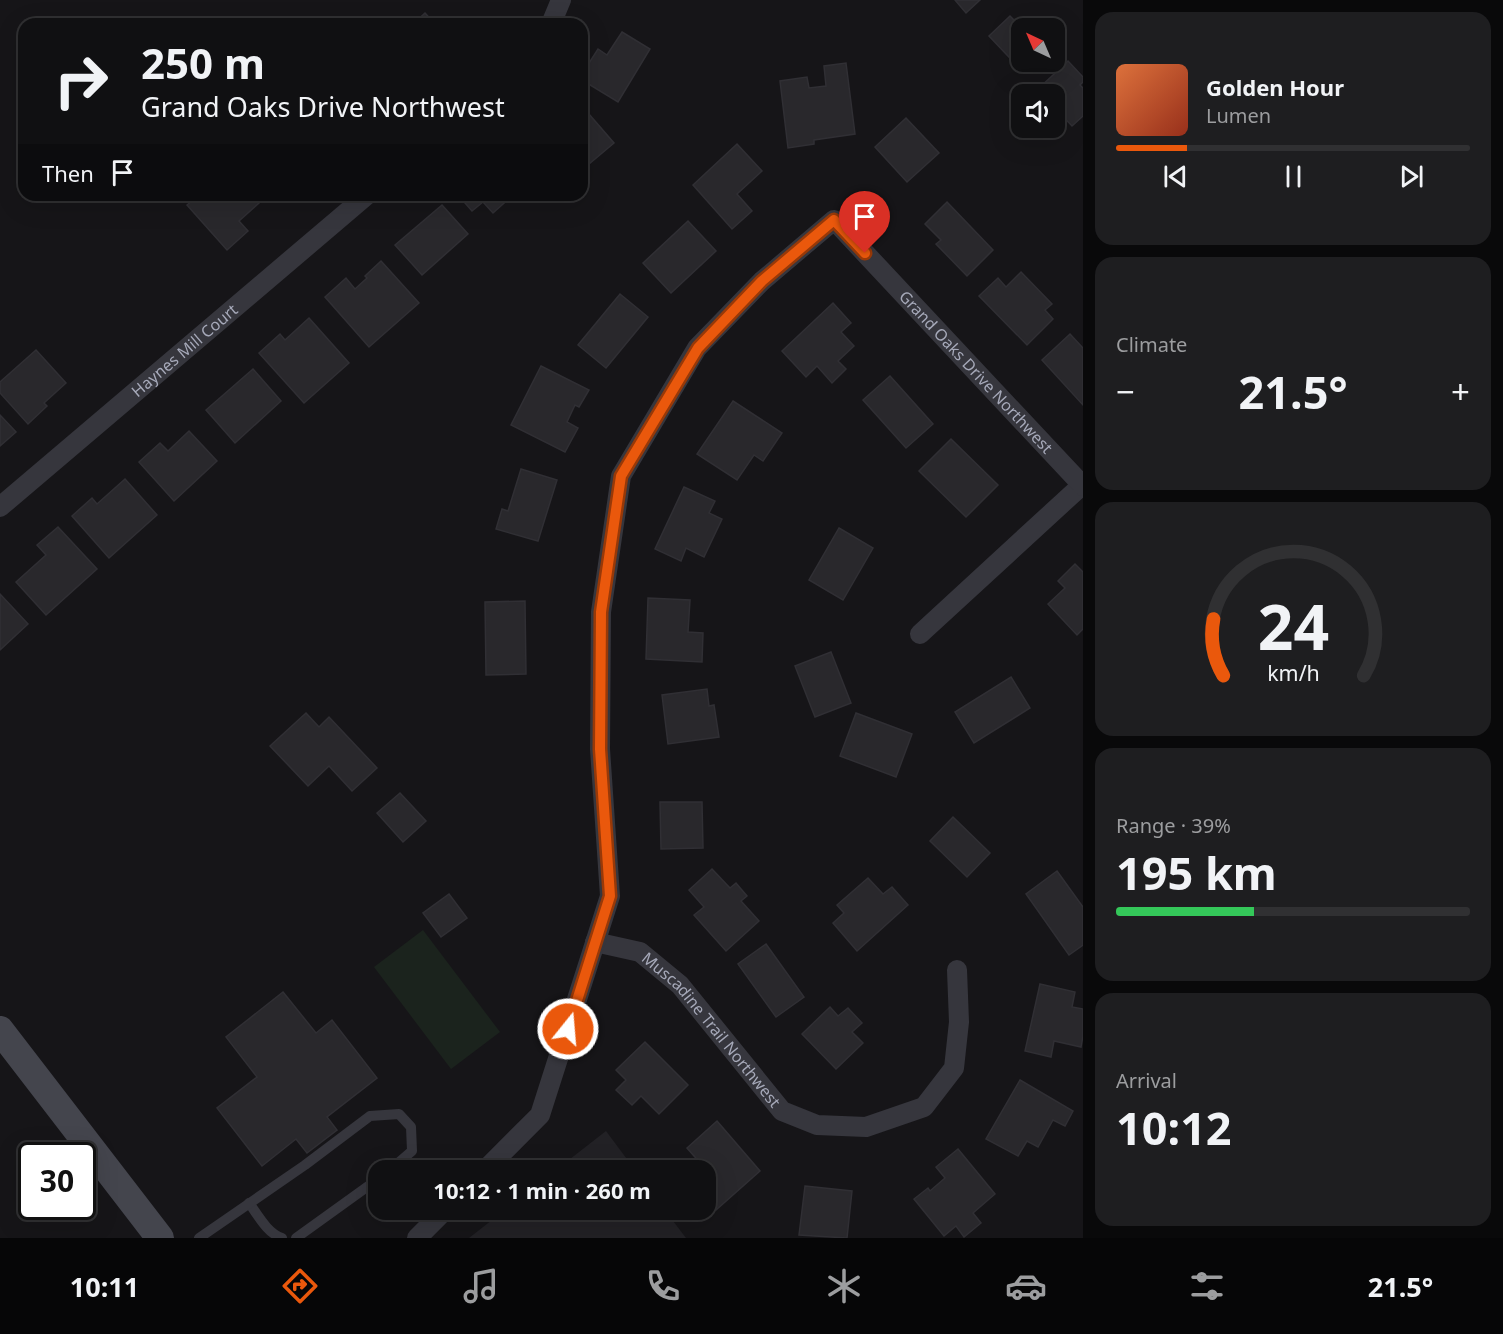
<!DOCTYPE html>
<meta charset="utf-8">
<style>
:root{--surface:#101012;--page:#1e1e20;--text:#f1f3f6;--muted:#9c9d9f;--line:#303032;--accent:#ea580c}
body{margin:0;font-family:"Noto Sans",sans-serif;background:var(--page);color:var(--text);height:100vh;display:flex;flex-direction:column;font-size:22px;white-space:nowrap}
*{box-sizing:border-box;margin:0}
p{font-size:20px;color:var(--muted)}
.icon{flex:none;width:33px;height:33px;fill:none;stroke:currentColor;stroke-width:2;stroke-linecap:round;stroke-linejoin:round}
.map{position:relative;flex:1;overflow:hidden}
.drawer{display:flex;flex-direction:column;gap:12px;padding:12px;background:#09090a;width:420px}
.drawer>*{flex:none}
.hud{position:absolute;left:18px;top:18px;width:570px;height:183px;border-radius:18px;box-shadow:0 6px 24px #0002,0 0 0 2px var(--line);background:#101012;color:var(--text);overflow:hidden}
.needle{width:39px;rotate:316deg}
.buttons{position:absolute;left:1011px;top:18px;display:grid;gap:12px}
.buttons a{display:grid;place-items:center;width:54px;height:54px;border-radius:12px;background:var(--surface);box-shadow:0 6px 24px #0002,0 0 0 2px var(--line);font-size:30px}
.speed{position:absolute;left:18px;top:1142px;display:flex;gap:12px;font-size:30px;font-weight:700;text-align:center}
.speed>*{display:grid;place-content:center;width:78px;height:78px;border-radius:50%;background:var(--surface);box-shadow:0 6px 24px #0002,0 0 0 2px var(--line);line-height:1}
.speed .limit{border:3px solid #111;border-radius:9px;background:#fff;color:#111}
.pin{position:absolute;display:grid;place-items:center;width:51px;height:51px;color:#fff;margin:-62px -26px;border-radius:50% 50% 50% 0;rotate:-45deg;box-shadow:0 0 6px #0007}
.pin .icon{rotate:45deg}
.me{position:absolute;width:66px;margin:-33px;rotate:17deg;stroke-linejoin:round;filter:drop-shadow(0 0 4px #0008)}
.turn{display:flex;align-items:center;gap:21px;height:126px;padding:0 24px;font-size:27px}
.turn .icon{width:78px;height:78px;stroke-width:2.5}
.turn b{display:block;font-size:42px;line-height:51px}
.then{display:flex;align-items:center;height:57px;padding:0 24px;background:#0003;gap:12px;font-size:22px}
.big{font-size:45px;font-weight:700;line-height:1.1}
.drawer .tile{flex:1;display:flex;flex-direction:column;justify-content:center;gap:9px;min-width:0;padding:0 21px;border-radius:18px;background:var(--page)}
.drawer .dial{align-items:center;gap:0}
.dial svg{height:156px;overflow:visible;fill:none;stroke:var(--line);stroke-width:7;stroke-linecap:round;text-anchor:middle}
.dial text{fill:var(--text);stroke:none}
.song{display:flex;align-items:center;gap:18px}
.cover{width:72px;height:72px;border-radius:9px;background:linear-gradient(135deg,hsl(20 70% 55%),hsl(10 70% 35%))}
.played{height:6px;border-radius:3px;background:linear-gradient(90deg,var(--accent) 20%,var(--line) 20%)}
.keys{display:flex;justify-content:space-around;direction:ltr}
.heat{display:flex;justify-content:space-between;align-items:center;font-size:33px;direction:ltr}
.charge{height:9px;border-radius:4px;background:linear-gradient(90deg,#34c759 39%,var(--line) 0)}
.trip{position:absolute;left:368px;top:1160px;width:348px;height:60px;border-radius:18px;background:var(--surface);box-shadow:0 6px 24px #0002,0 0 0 2px var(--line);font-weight:700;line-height:60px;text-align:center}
.dock{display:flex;height:96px;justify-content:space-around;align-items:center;background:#060607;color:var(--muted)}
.dock .icon{width:42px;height:42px}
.dock .current{color:var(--accent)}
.dock b{font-size:27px;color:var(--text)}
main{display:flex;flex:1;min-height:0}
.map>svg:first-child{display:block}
.built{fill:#222125}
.green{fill:#1b231d}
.building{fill:#29282c;stroke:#302f34;stroke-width:1.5}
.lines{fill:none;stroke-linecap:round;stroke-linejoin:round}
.lane{stroke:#36363d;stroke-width:10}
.street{stroke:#36363d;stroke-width:20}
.secondary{stroke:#44454d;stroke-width:28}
.route-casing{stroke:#983908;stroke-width:15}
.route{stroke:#ea580c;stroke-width:10}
.labels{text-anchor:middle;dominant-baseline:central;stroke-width:6;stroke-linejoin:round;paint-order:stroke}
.street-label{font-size:16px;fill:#a6a9b9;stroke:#111013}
</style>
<main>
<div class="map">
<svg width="1083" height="1238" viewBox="0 0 1083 1238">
<rect width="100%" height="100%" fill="#161518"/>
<g class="built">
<path d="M606 1131 635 1170H556Z"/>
<path d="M506 1209H664L686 1238H469Z"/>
</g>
<path class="green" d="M423 930 500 1032 451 1069 374 967Z"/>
<g class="building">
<path d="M955 0H980L966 13Z"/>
<path d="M425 13 435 24H413Z"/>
<path d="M1010 16 1022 28V62H1033L1023 72 989 36Z"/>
<path d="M622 32 650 49 618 102 582 80V74L598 49 607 55Z"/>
<path d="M1068 61 1083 77V82L1080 85 1083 88V116L1072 126 1054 107V94H1043L1038 89Z"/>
<path d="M846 63 855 134 814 140V144L788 148 780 81 807 77 809 88 826 86 824 66Z"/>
<path d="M582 106 614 143 582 170Z"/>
<path d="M906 118 939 153 907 182 875 147Z"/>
<path d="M737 144 762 171 737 194 752 211 732 229 693 185Z"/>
<path d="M199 195H268L239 221 248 231 227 250 187 205Z"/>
<path d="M458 195H513L493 213 483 202 472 211Z"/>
<path d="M947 202 993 250 967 276 936 244 941 240 925 224Z"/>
<path d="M442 205 468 234 422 275 395 245Z"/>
<path d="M688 221 716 251 671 293 643 263Z"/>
<path d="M381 261 419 303 369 347 325 297 346 278 355 289 367 278 365 276Z"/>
<path d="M1021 272 1052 304 1045 310 1053 319 1027 345 979 296 998 278 1006 287Z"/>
<path d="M620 294 648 317 606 368 578 345Z"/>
<path d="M833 303 851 323 841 332 854 346 838 361 846 369 832 383 817 366 806 377 782 351Z"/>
<path d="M309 318 349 363 304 403 259 353 280 334 285 340Z"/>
<path d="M1070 334 1083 348V405L1042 360Z"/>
<path d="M36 350 66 383 44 403 47 406 28 424 0 393V382Z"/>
<path d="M541 366 589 390 579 407 575 405 567 422 578 428 565 452 511 425Z"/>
<path d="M253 369 281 401 235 443 206 410Z"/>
<path d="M890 376 933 424 906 448 863 400Z"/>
<path d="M733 401 782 433 763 461 754 455 737 480 697 454Z"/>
<path d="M0 415 16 432 0 446Z"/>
<path d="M189 431 217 461 174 501 139 462 160 443 168 451Z"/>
<path d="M951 439 998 485 966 517 919 471Z"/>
<path d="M521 469 557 480 538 541 496 529 502 509 508 511Z"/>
<path d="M125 479 157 515 109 558 72 516 92 498 97 504Z"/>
<path d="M684 487 715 501 709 513 722 519 704 557 686 548 681 561 655 549Z"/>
<path d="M58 527 97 569 46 615 16 582 46 555 37 545Z"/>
<path d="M839 528 873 548 843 600 809 580Z"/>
<path d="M1075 564 1083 572V629L1077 635 1048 604 1065 588 1058 581Z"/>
<path d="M0 594 28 624 0 650Z"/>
<path d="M648 598 690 600 688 632 703 633 702 662 646 659Z"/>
<path d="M525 601 526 674 486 675 485 602Z"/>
<path d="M831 652 851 703 815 717 795 666Z"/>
<path d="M1011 677 1030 708 974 743 955 712Z"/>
<path d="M707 689 709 706 714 705 719 737 668 744 662 695Z"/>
<path d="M306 713 319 727 329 717 377 768 352 791 329 766 308 786 270 746Z"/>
<path d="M856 713 912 734 896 777 840 756Z"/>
<path d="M400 793 426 821 403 842 377 813Z"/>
<path d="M660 802H702L703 848 661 849Z"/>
<path d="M953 817 990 853 967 877 930 841Z"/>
<path d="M712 869 730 888 736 883 747 896 741 901 759 921 726 951 694 915 704 907 689 890Z"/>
<path d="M1057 871 1083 907V945L1069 955 1026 894Z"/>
<path d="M868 878 883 894 892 887 908 905 857 951 833 923 844 913 837 905Z"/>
<path d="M449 894 467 918 441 937 423 913Z"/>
<path d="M766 944 804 997 776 1017 738 964Z"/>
<path d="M1040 984 1075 992 1072 1007 1083 1009V1036L1081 1047 1054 1041 1051 1057 1025 1051Z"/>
<path d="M283 992 316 1033 332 1020 377 1078 327 1117 337 1130 307 1153 296 1139 262 1166 217 1108 257 1077 226 1037Z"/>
<path d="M830 1007 838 1016 848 1008 862 1023 852 1032 863 1043 836 1069 802 1034Z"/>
<path d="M645 1042 688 1085 659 1114 641 1096 632 1105 616 1090 626 1080 616 1070Z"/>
<path d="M1020 1080 1073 1111 1065 1126 1053 1120 1038 1147 1027 1141 1018 1156 986 1139Z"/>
<path d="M717 1121 760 1171 716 1210 705 1198V1177L709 1173 687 1148Z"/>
<path d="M958 1149 995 1194 973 1213 981 1223 964 1237 956 1226 944 1236 914 1199 928 1188 930 1191 945 1178 936 1167Z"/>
<path d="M805 1186 852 1191 847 1238 799 1235Z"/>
</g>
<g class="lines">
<g class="lane">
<path d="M249 1203C258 1215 267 1233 282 1238"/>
<path d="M199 1238 305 1165 370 1116 399 1114 411 1127 412 1151 390 1170"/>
<path d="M296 1238 378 1179"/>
</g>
<g class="street">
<path d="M551 24 561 0"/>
<path id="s1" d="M0 507 367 195"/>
<path d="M920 634 1082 485"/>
<path id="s2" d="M595 942 640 952 680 985 782 1111 817 1125 866 1127 924 1107 954 1068 959 1022 957 970"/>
<path id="s3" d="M485 1170 540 1115 610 896 600 749 601 612 621 476 697 348 762 281 834 220 1083 486"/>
<path d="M417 1238 446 1209"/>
</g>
<path class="secondary" d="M0 1030 160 1238"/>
</g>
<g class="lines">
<g class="route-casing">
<path id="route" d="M568 1029 610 896 600 749 601 612 621 476 698 348 762 281 834 220 865 253"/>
</g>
<use href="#route" class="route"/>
</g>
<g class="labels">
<g class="street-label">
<text stroke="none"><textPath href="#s1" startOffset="242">Haynes Mill Court</textPath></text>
<text stroke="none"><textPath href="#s3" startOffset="1274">Grand Oaks Drive Northwest</textPath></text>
<text stroke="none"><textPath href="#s2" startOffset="152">Muscadine Trail Northwest</textPath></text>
</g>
</g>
</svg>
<div class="buttons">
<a><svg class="needle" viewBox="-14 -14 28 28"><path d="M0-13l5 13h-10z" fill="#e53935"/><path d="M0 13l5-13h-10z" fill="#9c9d9f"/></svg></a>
<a><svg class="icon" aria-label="sound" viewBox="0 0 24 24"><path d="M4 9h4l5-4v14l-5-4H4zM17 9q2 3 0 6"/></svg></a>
</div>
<div class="speed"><div class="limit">30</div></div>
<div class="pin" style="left:865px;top:253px;background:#d93025"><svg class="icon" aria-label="arrive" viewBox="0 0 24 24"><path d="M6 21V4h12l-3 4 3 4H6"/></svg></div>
<svg class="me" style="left:568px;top:1029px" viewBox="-20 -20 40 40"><circle r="17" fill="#ea580c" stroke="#fff" stroke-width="3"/><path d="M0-11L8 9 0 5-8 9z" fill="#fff"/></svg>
<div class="trip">10:12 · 1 min · 260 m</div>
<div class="hud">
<div class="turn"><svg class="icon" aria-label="right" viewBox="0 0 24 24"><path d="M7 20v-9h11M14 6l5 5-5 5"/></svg><div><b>250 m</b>Grand Oaks Drive Northwest</div></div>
<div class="then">Then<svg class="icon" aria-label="arrive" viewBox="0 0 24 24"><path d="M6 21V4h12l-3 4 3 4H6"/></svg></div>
</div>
</div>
<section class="drawer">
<div class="tile">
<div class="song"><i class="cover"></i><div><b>Golden Hour</b><p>Lumen</p></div></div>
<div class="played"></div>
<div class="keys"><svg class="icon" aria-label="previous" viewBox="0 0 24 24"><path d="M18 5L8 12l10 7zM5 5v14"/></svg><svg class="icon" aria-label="pause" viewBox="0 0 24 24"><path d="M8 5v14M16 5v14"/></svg><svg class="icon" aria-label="next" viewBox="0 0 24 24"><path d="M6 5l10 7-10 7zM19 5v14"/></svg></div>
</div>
<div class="tile"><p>Climate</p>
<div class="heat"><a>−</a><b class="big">21.5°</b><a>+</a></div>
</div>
<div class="tile dial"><svg viewBox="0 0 100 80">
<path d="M14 69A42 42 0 1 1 86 69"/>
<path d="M14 69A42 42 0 0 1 9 40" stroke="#ea580c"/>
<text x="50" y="56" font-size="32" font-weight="700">24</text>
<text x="50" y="72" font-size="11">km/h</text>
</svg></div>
<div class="tile"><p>Range · 39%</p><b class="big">195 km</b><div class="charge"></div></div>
<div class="tile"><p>Arrival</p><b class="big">10:12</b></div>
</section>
</main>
<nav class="dock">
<b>10:11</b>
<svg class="icon current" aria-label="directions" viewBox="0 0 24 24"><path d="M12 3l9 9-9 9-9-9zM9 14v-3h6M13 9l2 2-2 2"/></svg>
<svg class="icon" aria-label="music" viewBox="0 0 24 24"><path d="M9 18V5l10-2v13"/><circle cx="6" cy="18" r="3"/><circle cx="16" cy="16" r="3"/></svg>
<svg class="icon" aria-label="phone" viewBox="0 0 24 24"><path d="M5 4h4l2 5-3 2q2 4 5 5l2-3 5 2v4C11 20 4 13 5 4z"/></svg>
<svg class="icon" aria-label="climate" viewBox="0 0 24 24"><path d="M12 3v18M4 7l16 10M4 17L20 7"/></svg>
<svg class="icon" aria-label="car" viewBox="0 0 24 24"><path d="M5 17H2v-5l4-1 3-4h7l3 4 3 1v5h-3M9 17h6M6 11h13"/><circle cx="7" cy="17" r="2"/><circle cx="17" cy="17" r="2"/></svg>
<svg class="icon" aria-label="filters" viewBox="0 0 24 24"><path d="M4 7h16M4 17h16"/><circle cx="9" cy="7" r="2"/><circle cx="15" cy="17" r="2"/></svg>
<b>21.5°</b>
</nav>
